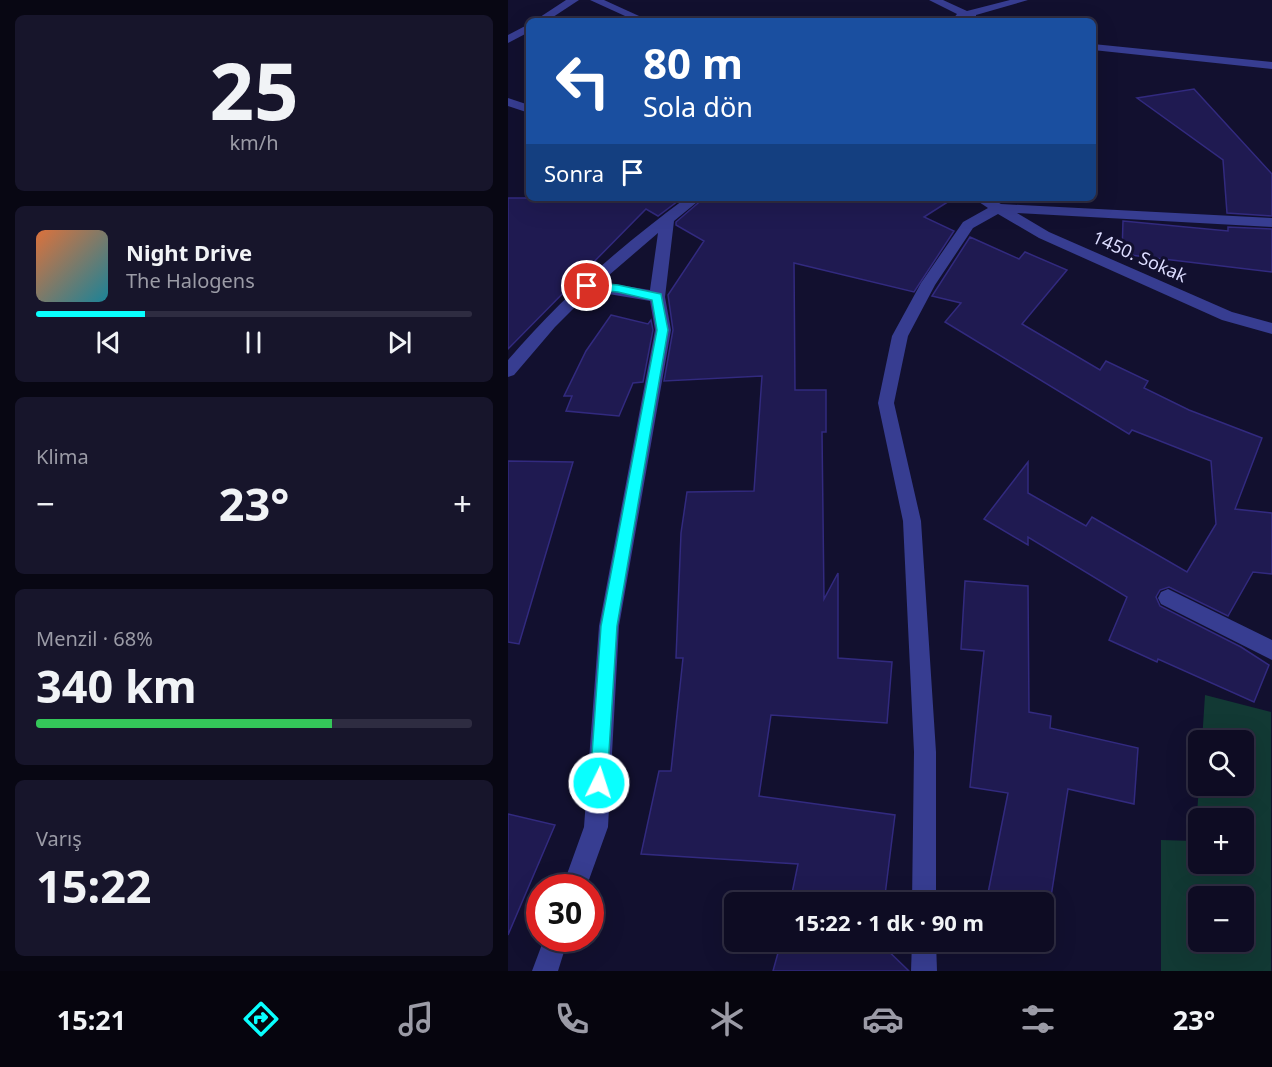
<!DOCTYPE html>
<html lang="tr">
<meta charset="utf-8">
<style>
:root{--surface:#0e0c23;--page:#17152b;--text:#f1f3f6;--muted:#9b9ba6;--line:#2e2c41;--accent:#09fffe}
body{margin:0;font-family:"Noto Sans",sans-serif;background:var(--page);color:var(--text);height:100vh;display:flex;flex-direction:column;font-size:22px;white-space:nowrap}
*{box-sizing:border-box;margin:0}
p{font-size:20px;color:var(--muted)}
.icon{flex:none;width:33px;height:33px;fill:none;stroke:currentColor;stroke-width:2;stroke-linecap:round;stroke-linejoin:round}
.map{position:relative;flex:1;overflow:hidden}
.side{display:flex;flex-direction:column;gap:15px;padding:15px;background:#080713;width:508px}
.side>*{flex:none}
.hud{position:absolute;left:18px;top:18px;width:570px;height:183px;border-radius:9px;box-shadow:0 6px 24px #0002,0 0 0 2px var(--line);background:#1a4fa0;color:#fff;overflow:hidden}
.fabs{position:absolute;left:680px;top:730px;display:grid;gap:12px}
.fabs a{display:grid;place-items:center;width:66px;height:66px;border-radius:9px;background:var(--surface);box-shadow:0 6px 24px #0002,0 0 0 2px var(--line);font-size:30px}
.speed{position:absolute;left:18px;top:874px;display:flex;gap:12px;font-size:30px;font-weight:700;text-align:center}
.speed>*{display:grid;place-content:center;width:78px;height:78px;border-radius:50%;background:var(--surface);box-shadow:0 6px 24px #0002,0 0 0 2px var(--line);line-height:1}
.speed .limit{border:9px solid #d22;background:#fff;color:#111}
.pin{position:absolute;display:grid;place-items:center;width:51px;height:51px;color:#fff;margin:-26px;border:3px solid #fff;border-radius:50%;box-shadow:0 2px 6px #0007}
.me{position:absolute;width:66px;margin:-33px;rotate:4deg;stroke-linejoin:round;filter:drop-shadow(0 0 4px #0008)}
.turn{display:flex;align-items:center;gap:21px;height:126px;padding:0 18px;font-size:27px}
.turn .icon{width:78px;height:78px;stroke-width:2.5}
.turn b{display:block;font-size:42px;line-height:51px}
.then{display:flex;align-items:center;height:57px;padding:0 18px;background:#0003;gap:12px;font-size:22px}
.big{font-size:45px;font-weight:700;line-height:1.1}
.side .tile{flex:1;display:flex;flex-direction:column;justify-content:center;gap:9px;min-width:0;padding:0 21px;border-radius:9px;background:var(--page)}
.side .dial{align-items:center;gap:0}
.dial b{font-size:78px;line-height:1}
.song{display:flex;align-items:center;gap:18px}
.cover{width:72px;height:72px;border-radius:9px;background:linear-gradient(135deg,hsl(20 70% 55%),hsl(190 70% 35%))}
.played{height:6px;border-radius:3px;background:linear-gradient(90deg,var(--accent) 25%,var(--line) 25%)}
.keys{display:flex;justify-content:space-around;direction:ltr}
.heat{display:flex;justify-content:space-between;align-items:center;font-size:33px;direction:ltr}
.charge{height:9px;border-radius:4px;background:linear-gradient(90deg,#34c759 68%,var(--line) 0)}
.trip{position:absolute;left:216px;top:892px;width:330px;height:60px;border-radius:9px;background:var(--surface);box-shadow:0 6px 24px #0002,0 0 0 2px var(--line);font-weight:700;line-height:60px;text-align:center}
.tab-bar{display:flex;height:96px;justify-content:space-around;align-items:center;background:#06050e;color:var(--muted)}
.tab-bar .icon{width:42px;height:42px}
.tab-bar .active{color:var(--accent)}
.tab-bar b{font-size:27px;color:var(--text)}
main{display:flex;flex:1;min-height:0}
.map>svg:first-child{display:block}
.green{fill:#123934;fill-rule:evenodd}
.building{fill:#1f1a51;stroke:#322a7f;stroke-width:1.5}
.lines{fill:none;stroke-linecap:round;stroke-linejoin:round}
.minor{fill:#373d91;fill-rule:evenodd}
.route{fill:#09fffe;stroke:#06a6a5;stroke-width:1.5}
.labels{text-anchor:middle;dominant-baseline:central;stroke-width:6;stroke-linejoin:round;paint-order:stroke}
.street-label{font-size:18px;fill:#ddf;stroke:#12102f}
</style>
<main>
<section class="side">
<div class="tile dial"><b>25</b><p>km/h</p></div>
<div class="tile">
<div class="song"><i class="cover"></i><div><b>Night Drive</b><p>The Halogens</p></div></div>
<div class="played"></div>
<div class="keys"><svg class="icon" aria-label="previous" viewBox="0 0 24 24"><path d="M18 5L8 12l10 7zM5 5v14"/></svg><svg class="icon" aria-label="pause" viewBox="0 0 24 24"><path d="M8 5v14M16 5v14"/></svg><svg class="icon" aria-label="next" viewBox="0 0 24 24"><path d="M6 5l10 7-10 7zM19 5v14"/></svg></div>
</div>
<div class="tile"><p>Klima</p>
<div class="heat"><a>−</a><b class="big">23°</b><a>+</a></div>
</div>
<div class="tile"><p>Menzil · 68%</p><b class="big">340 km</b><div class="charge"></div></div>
<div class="tile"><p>Varış</p><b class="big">15:22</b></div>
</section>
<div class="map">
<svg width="764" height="971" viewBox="0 0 764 971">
<rect width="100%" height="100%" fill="#12102f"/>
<path class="green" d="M697 695 763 712V971H653V840L687 841 691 786H735V741H694ZM690 819H735V864H690ZM690 897H735V942H690Z"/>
<g class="building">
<path d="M686 89 764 174V216L719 213 715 160 629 98Z"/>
<path d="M0 198H174L150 216 138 209 0 349Z"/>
<path d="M196 198H446L416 217 446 231 406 292 286 263 287 390H318V432H314L316 599 330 573V658L384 662 379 723 263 715 251 796 387 815 376 903H282L290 864 133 854 151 771H163L175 658H168L173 533 179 492 246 491 254 376 156 381 165 330 160 295 196 241 168 225V222Z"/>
<path d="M615 221 720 231V227L764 229V272L614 254Z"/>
<path d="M462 237 511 259 517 252 559 270 514 324 592 370 598 361 640 381 636 388 681 410 754 438 727 509 764 513V574L745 572 720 616 661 587 652 590 648 597 652 606 733 647 761 665 746 702 650 659 649 662 601 640 619 597 520 537V545L476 519 520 462V493L578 526 584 517 679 572 708 524 703 461 624 430 621 434 437 322 453 303 424 296Z"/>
<path d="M103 315 140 324 143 320 145 330 135 382 125 383 111 416 58 411 64 396H56L78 351Z"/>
<path d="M0 461 65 462 11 644 0 642Z"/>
<path d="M457 581 520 586 521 712 543 716 542 728 630 748 626 804 560 789 542 903H478L500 793 462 787 476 651 453 649Z"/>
<path d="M0 814 47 825 0 935Z"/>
<path d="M273 942H371L401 971H265Z"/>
</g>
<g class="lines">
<g class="minor">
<path d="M58 0H71L39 21H26Z"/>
<path d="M82 0H96L142 21H128Z"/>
<path d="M421 0H435L459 11 502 0H520L468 15V19L458 18 455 21H443L449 14Z"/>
<path d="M21 24V32L0 43V35Z"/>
<path d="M585 44 764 62V69L585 50Z"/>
<path d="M0 98 21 105V113L0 106Z"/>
<path d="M178 198H194L166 221 157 297 163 330 111 626 100 827 78 888H54L76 827 91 626 147 330 142 301 83 291 47 327 6 375 0 377V360C53 298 113 246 178 198ZM150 233 142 290 93 282Z"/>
<path d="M465 198H482L493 204 764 218V227L509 213 541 232 724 312 764 323V334L714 320 531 238 490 214 465 228 427 285 400 336 386 403 413 521 428 752V903H404L406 752 395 521 370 403 384 336 413 283 455 222 480 208Z"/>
<path d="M660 589 764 640V660L653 604 650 598 653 592Z"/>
<path d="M36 939H60L50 971H24Z"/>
<path d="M404 942H428L429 971H403Z"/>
</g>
</g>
<path class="route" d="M79 282 110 285 153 294 160 330 109 626 99 783 97 789 91 791 85 789 82 783 93 626 149 330 144 300 110 292 75 289V283Z"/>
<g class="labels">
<g class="street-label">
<text transform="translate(632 256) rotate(24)">1450. Sokak</text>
</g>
</g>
</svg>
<div class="fabs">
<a><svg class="icon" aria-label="search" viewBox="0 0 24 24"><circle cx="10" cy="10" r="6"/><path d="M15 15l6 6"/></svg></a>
<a>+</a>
<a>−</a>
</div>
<div class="speed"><div class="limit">30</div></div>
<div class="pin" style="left:79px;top:286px;background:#d93025"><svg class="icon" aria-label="arrive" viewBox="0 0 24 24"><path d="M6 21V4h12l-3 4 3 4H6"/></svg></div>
<svg class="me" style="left:91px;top:783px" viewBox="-20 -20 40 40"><circle r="17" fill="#09fffe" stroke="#fff" stroke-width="3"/><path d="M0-11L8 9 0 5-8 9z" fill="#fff"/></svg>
<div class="trip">15:22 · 1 dk · 90 m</div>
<div class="hud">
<div class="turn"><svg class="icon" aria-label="left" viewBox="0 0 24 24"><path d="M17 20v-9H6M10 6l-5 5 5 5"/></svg><div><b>80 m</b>Sola dön</div></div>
<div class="then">Sonra<svg class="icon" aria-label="arrive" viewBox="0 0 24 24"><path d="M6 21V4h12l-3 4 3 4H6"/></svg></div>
</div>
</div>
</main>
<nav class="tab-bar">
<b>15:21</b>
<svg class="icon active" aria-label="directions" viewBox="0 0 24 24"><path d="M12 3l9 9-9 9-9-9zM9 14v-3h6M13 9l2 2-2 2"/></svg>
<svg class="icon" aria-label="music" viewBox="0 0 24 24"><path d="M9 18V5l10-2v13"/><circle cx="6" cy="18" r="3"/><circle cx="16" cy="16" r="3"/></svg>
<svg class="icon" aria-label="phone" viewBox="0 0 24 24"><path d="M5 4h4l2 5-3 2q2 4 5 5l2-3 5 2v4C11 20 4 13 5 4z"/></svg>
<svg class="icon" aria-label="climate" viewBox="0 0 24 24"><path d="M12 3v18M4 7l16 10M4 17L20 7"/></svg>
<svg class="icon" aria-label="car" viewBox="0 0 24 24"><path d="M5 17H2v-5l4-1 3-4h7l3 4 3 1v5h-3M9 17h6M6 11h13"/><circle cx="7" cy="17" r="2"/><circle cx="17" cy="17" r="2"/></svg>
<svg class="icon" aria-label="filters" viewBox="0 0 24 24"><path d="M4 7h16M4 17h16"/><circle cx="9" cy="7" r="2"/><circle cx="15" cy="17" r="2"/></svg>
<b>23°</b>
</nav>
